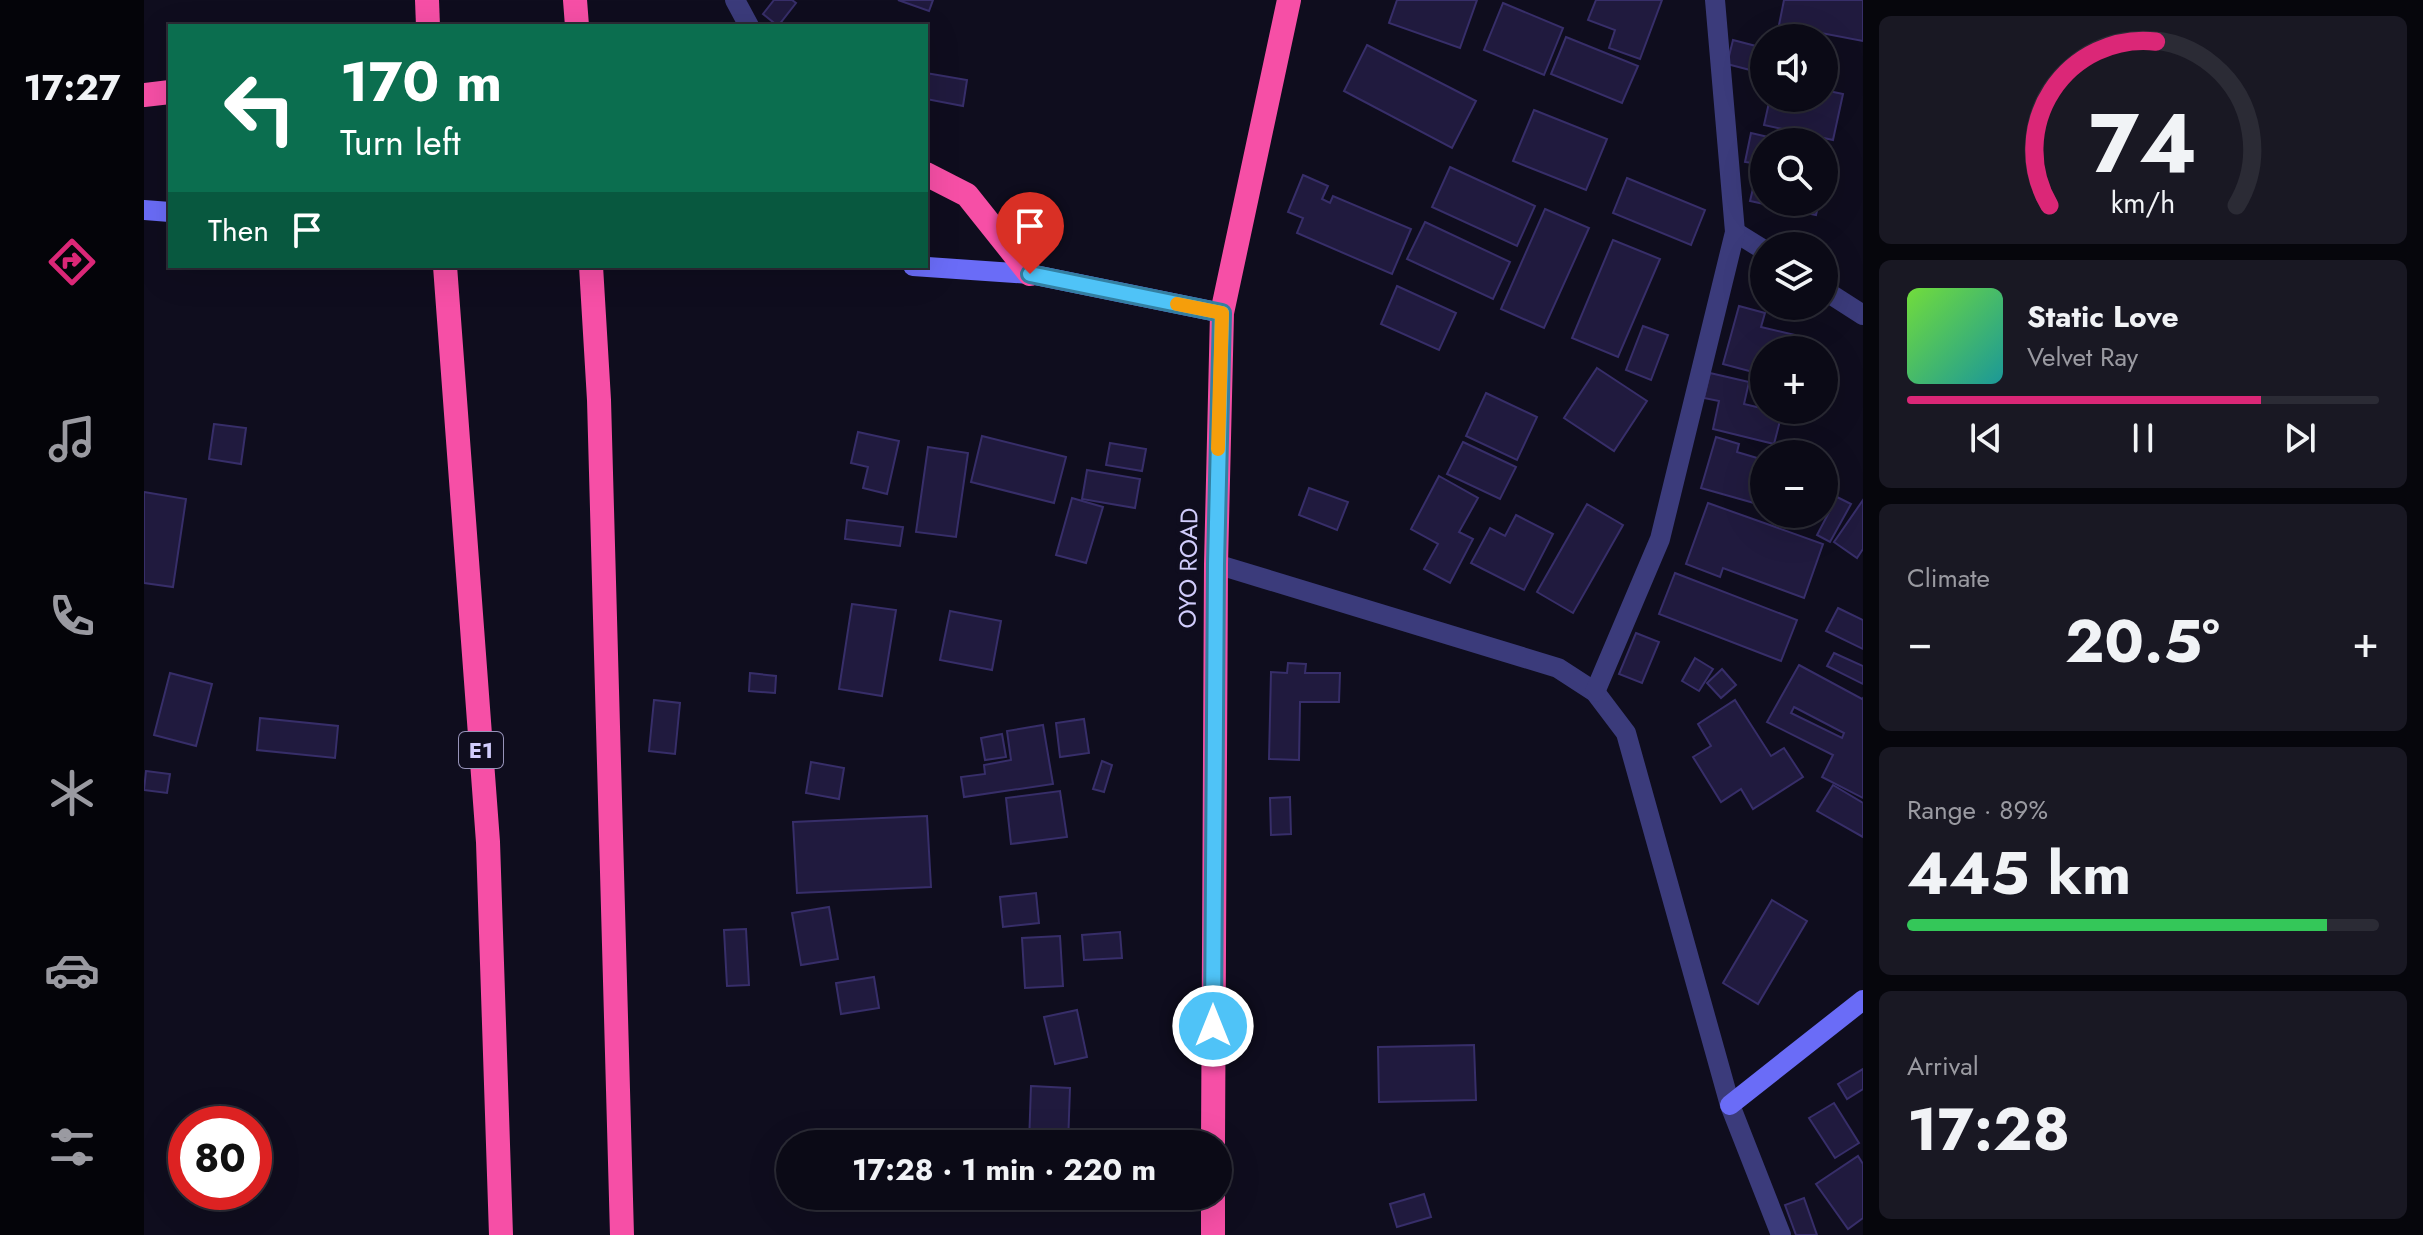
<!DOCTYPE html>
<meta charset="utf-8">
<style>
:root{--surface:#0b0a16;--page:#191823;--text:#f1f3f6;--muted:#9a9aa1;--line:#2b2b35;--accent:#db2777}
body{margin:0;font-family:Jost,sans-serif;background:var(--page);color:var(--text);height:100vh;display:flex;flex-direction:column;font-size:30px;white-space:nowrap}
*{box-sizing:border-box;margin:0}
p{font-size:26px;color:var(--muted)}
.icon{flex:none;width:44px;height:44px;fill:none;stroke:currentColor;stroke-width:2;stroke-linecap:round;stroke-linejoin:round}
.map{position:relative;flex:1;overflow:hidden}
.drawer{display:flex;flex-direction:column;gap:16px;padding:16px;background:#06060c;width:560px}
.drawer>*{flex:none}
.banner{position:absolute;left:24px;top:24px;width:760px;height:244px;border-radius:0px;box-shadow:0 8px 32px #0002,0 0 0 2px var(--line);background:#0b6e4f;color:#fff;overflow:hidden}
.controls{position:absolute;left:1606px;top:24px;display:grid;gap:16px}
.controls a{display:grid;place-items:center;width:88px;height:88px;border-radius:50%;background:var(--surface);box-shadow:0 8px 32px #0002,0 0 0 2px var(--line);font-size:40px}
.speed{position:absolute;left:24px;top:1106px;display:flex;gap:16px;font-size:40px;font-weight:700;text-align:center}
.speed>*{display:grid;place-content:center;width:104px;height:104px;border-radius:50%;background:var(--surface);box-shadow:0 8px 32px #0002,0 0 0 2px var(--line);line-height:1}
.speed .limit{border:12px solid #d22;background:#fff;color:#111}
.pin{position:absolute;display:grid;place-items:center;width:68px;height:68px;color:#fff;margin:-82px -34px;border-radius:50% 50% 50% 0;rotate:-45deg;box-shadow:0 0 8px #0007}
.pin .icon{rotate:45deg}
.me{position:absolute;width:88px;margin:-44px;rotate:0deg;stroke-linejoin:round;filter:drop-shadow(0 0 6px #0008)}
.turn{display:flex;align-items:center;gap:28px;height:168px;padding:0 40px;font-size:36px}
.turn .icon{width:104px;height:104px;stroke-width:2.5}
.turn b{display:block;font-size:56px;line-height:68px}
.then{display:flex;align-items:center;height:76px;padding:0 40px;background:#0003;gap:16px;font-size:30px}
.big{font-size:60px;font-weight:700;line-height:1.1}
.drawer .tile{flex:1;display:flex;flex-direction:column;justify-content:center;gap:12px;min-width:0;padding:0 28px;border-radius:12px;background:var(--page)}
.drawer .dial{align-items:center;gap:0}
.dial svg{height:208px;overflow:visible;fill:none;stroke:var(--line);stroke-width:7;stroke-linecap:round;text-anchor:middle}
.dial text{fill:var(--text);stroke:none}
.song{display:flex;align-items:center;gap:24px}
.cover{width:96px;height:96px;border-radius:12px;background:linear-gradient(135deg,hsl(100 70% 55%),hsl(180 70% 35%))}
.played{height:8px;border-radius:4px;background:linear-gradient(90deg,var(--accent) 75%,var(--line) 75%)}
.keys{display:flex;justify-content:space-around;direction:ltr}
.heat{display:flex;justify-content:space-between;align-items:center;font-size:44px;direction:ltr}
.charge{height:12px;border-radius:6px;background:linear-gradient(90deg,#34c759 89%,var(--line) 0)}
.trip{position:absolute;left:632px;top:1130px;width:456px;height:80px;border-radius:40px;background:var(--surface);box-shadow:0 8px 32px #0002,0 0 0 2px var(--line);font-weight:700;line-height:80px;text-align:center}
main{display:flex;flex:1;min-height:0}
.tabs{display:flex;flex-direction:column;width:144px;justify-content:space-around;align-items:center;background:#040409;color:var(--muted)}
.tabs .icon{width:56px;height:56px}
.tabs .active{color:var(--accent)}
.tabs b{font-size:36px;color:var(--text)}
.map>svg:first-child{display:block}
.building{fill:#201a3e;stroke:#372e69;stroke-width:2;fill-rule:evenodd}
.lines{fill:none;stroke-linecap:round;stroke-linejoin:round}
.street{stroke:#3b3b7b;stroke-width:20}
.secondary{stroke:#6a6cf7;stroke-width:20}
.highway{stroke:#f64fa6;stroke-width:24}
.route-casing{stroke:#337fa1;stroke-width:20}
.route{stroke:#4fc3f7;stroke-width:14}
.slow{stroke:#f59e0b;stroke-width:14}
.labels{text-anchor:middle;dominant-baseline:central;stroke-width:8;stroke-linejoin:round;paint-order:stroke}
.shield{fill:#0f0d1e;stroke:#9793b9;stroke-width:2}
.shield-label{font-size:22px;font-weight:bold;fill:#d1cdfc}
.street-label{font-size:24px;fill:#d1cdfc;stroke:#0f0d1e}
</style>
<main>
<nav class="tabs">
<b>17:27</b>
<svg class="icon active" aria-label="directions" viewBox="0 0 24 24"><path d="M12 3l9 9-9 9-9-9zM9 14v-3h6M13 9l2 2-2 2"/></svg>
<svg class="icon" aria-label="music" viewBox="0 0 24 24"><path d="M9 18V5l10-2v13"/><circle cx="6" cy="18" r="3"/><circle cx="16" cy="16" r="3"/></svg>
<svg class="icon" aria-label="phone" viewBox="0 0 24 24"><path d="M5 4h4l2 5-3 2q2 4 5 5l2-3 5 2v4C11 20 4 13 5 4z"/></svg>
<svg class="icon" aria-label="climate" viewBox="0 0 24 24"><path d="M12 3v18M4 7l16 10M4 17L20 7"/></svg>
<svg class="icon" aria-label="car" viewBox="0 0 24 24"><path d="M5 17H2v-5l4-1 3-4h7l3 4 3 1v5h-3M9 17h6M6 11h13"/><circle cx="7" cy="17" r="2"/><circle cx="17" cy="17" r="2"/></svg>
<svg class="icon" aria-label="filters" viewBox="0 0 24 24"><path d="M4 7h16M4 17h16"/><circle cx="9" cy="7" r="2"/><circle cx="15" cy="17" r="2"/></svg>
</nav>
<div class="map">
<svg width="1719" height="1235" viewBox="0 0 1719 1235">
<rect width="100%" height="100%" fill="#0f0d1e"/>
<g class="building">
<path d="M630 0H648L652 3 634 26 619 14Z"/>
<path d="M754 0H789L785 11Z"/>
<path d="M1253 0H1333L1316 48 1245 23Z"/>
<path d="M1452 0H1518L1496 59 1465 48 1471 30 1444 20Z"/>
<path d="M1640 0H1719V41L1635 25Z"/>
<path d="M1359 3 1419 28 1400 75 1340 50Z"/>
<path d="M1422 37 1494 66 1478 103 1407 74Z"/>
<path d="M1589 40 1612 46 1606 70 1583 64Z"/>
<path d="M1223 45 1332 101 1308 148 1200 91Z"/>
<path d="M782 73 823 80 819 106 782 99Z"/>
<path d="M1680 90 1699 94 1689 140 1620 125 1626 98H1680Z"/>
<path d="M1390 110 1463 139 1442 190 1369 161Z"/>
<path d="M1607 133 1646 142H1620V202H1675L1672 215 1606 201 1615 164 1601 162Z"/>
<path d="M1306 167 1391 206 1373 246 1288 207Z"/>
<path d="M1159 175 1184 186 1178 199 1186 203 1189 196 1267 229 1248 274 1153 233 1159 218 1144 212Z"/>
<path d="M1483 178 1561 210 1547 245 1469 213Z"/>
<path d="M1401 209 1445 228 1400 328 1357 309Z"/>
<path d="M1281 222 1366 262 1349 299 1263 259Z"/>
<path d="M1469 240 1516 259 1474 357 1428 338Z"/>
<path d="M1253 286 1312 313 1295 350 1237 324Z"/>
<path d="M1595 306 1621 313 1617 327 1651 335 1647 350H1620V375L1579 364Z"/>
<path d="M1499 326 1524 335 1507 380 1482 370Z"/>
<path d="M1453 368 1503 401 1470 451 1420 418Z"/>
<path d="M1566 373 1605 382 1600 404 1638 413 1630 444 1569 429 1575 401 1560 398Z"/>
<path d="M1342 393 1393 417 1373 460 1322 436Z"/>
<path d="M70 424 102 428 97 464 65 459Z"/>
<path d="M714 432 755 441 743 494 719 488 724 467 707 463Z"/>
<path d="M838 436 922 457 910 503 827 482Z"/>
<path d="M1572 437 1595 444 1593 452 1620 460V496L1617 505 1557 488Z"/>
<path d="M1319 442 1372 467 1356 499 1303 474Z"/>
<path d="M966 443 1002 449 998 471 962 465Z"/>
<path d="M784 447 824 453 812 537 772 532Z"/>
<path d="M943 470 996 479 991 508 938 499Z"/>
<path d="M1295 476 1334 498 1315 532 1329 539 1306 583 1280 569 1294 544 1267 529Z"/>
<path d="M1165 488 1204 502 1193 530 1155 515Z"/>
<path d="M0 492 42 499 29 587 0 583Z"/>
<path d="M1693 497 1707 504 1686 542 1673 535Z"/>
<path d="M928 498 959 507 942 563 912 555Z"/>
<path d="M1719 500V549L1713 558 1690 542Z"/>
<path d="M1564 503 1679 544 1660 598 1579 568 1576 577 1542 564Z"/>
<path d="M1443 504 1479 525 1429 613 1393 592Z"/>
<path d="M1372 515 1409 534 1380 590 1327 563 1346 528 1361 536Z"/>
<path d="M703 520 759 527 756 546 701 539Z"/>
<path d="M1531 573 1653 620 1637 661 1515 614Z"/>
<path d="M708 604 752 610 738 696 695 689Z"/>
<path d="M1694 608 1719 620V649L1682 631Z"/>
<path d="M806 611 857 621 848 670 796 660Z"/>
<path d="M1492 633 1515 642 1498 683 1475 674Z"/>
<path d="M1690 653 1719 666V684L1683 666Z"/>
<path d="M1551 658 1569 669 1555 691 1538 681Z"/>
<path d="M1144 663 1162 664 1161 673H1196L1195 702H1156L1155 760 1125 759 1127 672 1143 673Z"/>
<path d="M1655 665 1718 699 1719 698V798L1678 777 1689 755 1623 722ZM1650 707 1700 733 1698 738 1647 713Z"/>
<path d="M1578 669 1592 685 1577 698 1563 683Z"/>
<path d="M26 673 68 684 52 746 10 735Z"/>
<path d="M606 673 632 676 631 693 605 691Z"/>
<path d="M510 700 536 703 531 754 505 751Z"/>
<path d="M1591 700 1627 756 1640 748 1659 777 1609 809 1597 789 1577 802 1549 757 1567 746 1554 724Z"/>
<path d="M116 718 194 726 191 758 113 750Z"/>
<path d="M940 719 945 753 916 757 912 723Z"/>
<path d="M899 725 909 784 820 797 817 777 841 774 840 765 867 760 863 731Z"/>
<path d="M858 734 862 757 841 760 837 738Z"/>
<path d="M958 761 968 765 960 792 949 789Z"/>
<path d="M667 762 700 768 695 799 662 793Z"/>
<path d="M2 771 26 774 23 793 0 790Z"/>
<path d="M1689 785 1719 803V837L1673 811Z"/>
<path d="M916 791 923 837 867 844 862 798Z"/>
<path d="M1146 797 1147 834 1127 835 1126 798Z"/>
<path d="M783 816 787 887 653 893 649 822Z"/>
<path d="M892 893 895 923 859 927 856 897Z"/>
<path d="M1628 900 1663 921 1614 1004 1579 983Z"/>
<path d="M685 907 694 959 657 965 648 913Z"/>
<path d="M602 929 605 985 583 986 580 930Z"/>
<path d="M976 932 978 958 940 960 938 935Z"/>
<path d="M916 936 919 986 881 988 878 938Z"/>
<path d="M730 977 735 1008 697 1014 692 983Z"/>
<path d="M933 1010 943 1057 911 1064 900 1017Z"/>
<path d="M1330 1045 1332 1100 1235 1102 1234 1047Z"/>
<path d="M1719 1069V1089L1703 1099 1694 1084Z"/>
<path d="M887 1086 926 1088 924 1144H885Z"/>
<path d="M1690 1103 1715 1143 1691 1158 1665 1118Z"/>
<path d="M1714 1156 1719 1164V1218L1704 1229 1672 1184Z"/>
<path d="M1280 1194 1287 1217 1253 1227 1246 1204Z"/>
<path d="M1660 1198 1673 1235H1652L1641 1205Z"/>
</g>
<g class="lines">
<g class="street">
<path d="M591 0 605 26"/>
<path d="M1591 232 1620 250"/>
<path d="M1680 290 1719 315"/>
<path d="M1072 564 1414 668 1451 692 1482 733 1586 1105 1637 1235"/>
<path d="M1451 692 1516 539 1591 232 1571 0"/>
</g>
<g class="secondary">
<path d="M0 210 26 212"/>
<path d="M769 266 886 274 1078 313"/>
<path d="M1586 1105 1719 1000"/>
</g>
<g class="highway">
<path d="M283 0 284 26"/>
<path d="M431 0 433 26"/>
<path d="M0 95 26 92"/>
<path d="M782 174 823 195 886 274"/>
<path d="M301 266 344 842 357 1235"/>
<path d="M447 266 455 400 478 1235"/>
<path d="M1069 1144 1072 564 1078 313 1145 0"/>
<path d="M1069 1196V1235"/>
</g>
</g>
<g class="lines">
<g class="route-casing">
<path id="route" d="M886 274 1078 313 1072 564 1069 1026"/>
</g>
<use href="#route" class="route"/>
<path class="slow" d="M1033 304 1078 313 1074 449"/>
</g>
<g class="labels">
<rect class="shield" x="315" y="732" width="44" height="36" rx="6"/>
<g class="shield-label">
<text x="337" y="750">E1</text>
</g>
<g class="street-label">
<text transform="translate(1044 568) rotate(-89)">OYO ROAD</text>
</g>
</g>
</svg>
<div class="controls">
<a><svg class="icon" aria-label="sound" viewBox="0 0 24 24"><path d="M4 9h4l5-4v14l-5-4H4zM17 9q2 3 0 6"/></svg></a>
<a><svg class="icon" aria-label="search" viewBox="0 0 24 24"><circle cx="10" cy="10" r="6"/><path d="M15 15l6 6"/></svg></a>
<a><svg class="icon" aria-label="layers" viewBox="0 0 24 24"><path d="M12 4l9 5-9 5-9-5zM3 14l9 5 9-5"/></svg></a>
<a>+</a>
<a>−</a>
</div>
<div class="speed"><div class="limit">80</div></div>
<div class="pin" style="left:886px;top:274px;background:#d93025"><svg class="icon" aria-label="arrive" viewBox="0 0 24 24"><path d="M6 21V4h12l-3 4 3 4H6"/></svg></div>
<svg class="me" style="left:1069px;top:1026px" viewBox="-20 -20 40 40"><circle r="17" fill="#4fc3f7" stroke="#fff" stroke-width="3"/><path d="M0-11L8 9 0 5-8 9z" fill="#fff"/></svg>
<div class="trip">17:28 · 1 min · 220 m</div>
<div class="banner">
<div class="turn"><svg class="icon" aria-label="left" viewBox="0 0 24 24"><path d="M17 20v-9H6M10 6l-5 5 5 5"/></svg><div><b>170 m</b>Turn left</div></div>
<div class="then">Then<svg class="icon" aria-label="arrive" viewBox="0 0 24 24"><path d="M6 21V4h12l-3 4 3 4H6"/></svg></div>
</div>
</div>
<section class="drawer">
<div class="tile dial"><svg viewBox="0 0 100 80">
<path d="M14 69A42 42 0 1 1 86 69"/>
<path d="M14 69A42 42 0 0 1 55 6" stroke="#db2777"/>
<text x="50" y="56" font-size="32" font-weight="700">74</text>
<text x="50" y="72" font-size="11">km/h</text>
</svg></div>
<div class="tile">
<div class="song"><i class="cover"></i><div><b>Static Love</b><p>Velvet Ray</p></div></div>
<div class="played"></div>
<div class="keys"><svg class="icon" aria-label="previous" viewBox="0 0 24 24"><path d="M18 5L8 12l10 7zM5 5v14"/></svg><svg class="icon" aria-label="pause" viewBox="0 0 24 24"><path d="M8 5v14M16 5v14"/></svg><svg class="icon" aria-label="next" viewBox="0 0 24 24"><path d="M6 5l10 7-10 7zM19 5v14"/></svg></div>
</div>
<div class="tile"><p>Climate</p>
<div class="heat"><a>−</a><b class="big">20.5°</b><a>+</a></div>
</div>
<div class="tile"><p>Range · 89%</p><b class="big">445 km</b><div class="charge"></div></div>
<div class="tile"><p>Arrival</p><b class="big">17:28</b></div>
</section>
</main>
